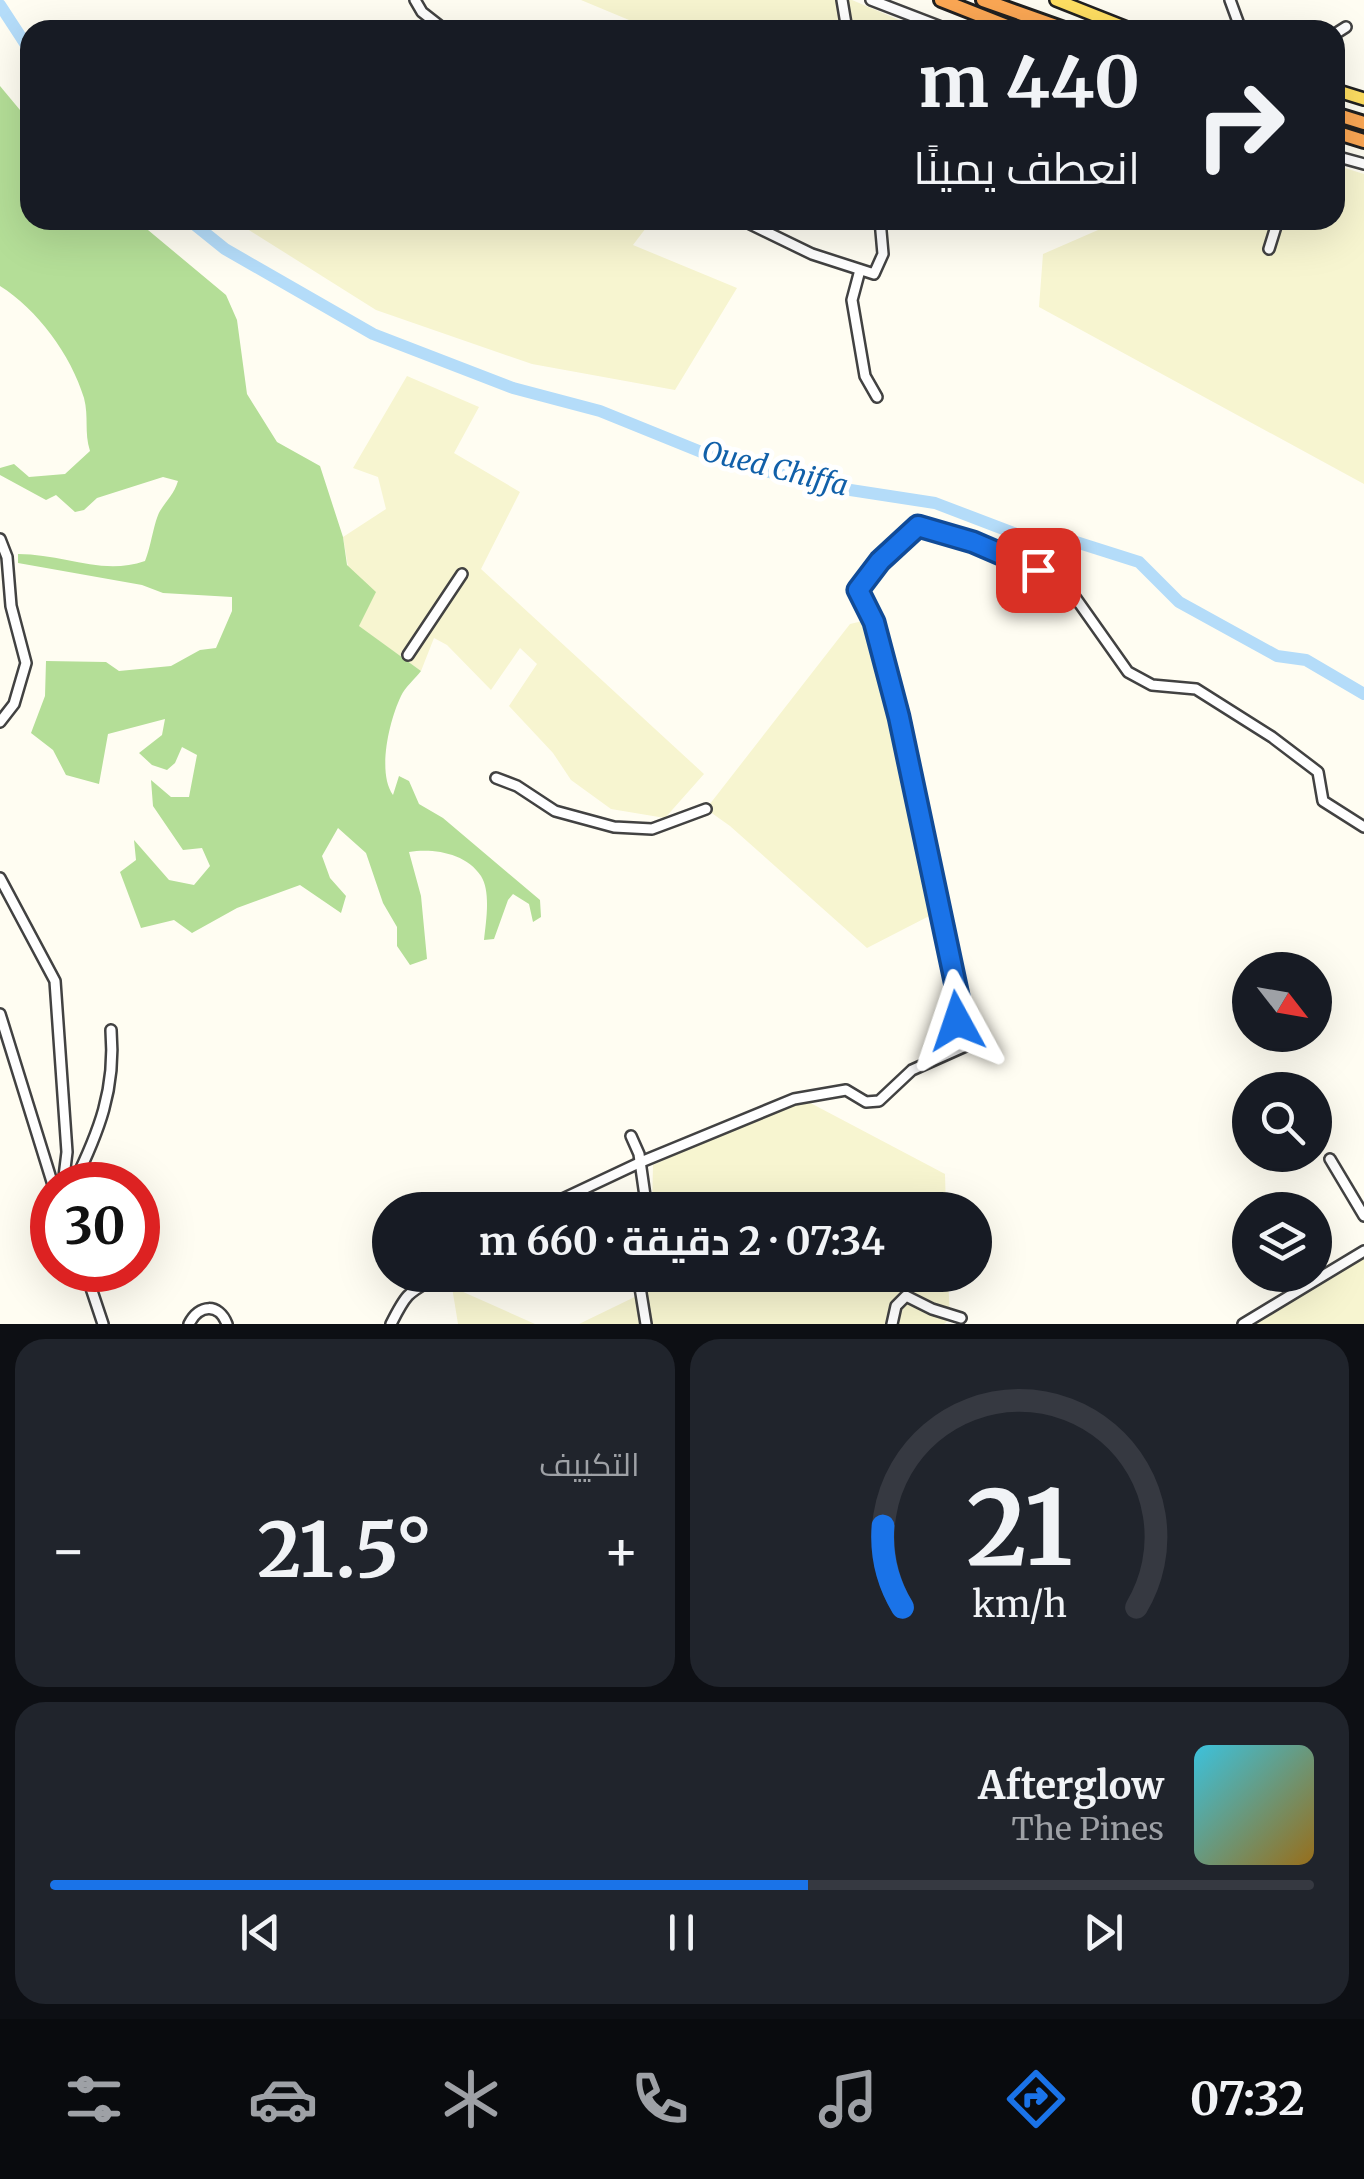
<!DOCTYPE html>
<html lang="ar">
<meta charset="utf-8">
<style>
:root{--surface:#171b24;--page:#20242c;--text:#f1f3f6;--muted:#9ea1a6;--line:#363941;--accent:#1a73e8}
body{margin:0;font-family:Merriweather,Cairo,serif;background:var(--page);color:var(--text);direction:rtl;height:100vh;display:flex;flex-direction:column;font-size:38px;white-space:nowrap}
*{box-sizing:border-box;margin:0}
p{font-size:32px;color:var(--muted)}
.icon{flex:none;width:55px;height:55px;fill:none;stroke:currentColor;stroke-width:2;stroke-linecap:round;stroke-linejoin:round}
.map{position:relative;height:1324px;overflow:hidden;direction:ltr}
.details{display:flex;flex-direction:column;gap:15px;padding:15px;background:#0d0f14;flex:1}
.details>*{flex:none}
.guide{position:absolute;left:20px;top:20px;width:1325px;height:210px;border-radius:30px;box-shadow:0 10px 40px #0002;direction:rtl;background:#171b24;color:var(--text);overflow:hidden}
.needle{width:65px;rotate:121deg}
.tools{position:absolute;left:1232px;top:952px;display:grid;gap:20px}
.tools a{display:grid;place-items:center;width:100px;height:100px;border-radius:50%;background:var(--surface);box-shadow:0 10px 40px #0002;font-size:50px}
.speed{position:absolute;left:30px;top:1162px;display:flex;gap:20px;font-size:50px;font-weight:700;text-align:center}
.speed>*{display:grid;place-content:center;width:130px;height:130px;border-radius:50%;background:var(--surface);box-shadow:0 10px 40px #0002;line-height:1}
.speed .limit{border:15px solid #d22;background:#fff;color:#111}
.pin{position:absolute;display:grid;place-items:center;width:85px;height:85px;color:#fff;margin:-42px;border-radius:20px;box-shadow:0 5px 15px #0006}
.me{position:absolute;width:110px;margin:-55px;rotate:355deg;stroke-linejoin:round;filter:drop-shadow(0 0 8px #0008)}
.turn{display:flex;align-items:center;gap:35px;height:210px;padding:0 40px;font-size:45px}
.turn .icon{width:130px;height:130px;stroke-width:2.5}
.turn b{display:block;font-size:70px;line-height:85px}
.big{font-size:75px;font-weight:700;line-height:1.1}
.details .widget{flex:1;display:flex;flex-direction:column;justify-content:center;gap:15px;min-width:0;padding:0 35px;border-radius:30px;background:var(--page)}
.details .dial{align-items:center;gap:0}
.dial svg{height:260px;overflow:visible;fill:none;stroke:var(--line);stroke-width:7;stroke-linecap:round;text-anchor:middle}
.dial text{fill:var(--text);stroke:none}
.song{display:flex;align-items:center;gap:30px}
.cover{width:120px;height:120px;border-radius:15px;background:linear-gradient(135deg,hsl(190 70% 55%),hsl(40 70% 35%))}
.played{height:10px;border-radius:5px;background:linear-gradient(90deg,var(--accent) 60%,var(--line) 60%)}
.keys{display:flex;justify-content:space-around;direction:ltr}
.heat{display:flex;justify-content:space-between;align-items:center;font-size:55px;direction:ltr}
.details .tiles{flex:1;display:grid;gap:15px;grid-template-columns:1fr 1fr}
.widget:last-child{grid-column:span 2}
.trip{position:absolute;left:372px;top:1192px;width:620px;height:100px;border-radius:50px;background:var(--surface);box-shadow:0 10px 40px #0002;font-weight:700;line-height:100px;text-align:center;direction:rtl}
.tab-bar{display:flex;height:160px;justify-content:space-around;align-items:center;background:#090b0e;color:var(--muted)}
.tab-bar .icon{width:70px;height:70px}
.tab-bar .current{color:var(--accent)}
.tab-bar b{font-size:45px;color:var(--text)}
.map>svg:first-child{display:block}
.farmland{fill:#f7f5d0}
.forest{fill:#b4de97}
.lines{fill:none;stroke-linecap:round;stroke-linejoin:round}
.river{stroke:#b4dcf9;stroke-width:12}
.minor-casing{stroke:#424242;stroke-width:14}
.major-casing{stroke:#202020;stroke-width:16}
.highway-casing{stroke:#202020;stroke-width:18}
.minor{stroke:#fff;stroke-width:9}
.major{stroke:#ffdf62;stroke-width:11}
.highway{stroke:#fba754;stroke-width:12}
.route-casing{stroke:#114b97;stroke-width:25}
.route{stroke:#1a73e8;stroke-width:18}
.labels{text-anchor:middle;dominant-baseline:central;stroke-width:10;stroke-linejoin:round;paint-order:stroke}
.water-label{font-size:28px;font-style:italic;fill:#1160a9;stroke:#fff}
</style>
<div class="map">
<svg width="1364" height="1324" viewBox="0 0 1364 1324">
<rect width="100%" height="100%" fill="#fffdf2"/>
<g class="farmland">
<path d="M581 0H852L923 30H653Z"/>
<path d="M1335 165 1364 174V484L1039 307 1043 254 1121 220H1335Z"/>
<path d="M233 220H652L633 245 737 288 675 390 532 364 376 310Z"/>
<path d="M407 376 479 407 454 453 520 492 481 569 704 774 665 818 611 809 571 780 553 753 509 706 537 664 520 648 491 690 447 645 434 638 421 671 358 626 343 537 386 509 378 477 353 468Z"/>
<path d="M867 620 939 911 867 948 730 826 706 809 850 624Z"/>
<path d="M801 1098 945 1174 946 1210H652L653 1165Z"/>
<path d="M1364 1254V1324H1245Z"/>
<path d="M650 1275H948L950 1319 944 1324H579L649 1290Z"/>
<path d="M452 1287 535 1324H458Z"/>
</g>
<path class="forest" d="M0 86 30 122V220H136L226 295 237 320 247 394 277 442 320 466 343 537 347 565 376 592 359 626 421 671C415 679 405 687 401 696 389 721 377 773 393 795L399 776 409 781 419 804 443 818 540 900 541 917 533 922 529 904 513 894 508 900 494 939 484 940C486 921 491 892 481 876 466 853 433 848 409 852L421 896 427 959 410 965 397 946V927L383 903 366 853 338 828 322 856 330 878 346 896 341 913 300 885 237 908 192 933 174 920 141 928 120 872 136 860 134 840 169 880 194 885 210 866 202 848 183 850 153 806 151 780 171 797H189L197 755 182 747 175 763 167 770 152 765 139 753 162 735 165 719 108 734 99 784 66 775 53 750 31 733 45 696 46 661 106 662 119 671 171 666 200 650 216 648 232 611V597L163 593 142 585 18 563V554C64 554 102 576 145 561 151 547 154 521 160 511 167 500 174 494 178 481L163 477 97 498 84 510 75 512 56 495 46 500 0 475V468L14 464 29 477 65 474 90 451C84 432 89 417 84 398 71 355 37 309 0 286Z"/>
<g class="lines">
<g class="river">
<path d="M0 5 30 51"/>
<path d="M189 220 225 249 373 334 513 388 600 411 726 462 844 489 935 503 1016 534 1057 536 1139 562 1179 602 1277 656 1306 660 1364 694"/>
</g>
<g class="minor-casing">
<g id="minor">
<path d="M415 0 422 12 445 30"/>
<path d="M842 0 847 30"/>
<path d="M871 0 949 30"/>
<path d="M1230 0 1241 30"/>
<path d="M1335 34 1346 27"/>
<path d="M1335 156 1364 164"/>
<path d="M742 220 812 254 874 274 883 254 880 220"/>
<path d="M1269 249 1278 220"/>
<path d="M860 270 852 300 865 376 877 397"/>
<path d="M0 539 7 557 11 606 26 663 14 704 0 722"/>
<path d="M408 655 462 574"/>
<path d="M496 778 517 786 555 811 614 827 652 829 706 809"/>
<path d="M0 878 55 981 67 1152 63 1185"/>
<path d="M0 1014 53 1185"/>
<path d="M957 1021 960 1005 899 717 874 622 858 590 912 529C941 521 1029 566 1059 580L1070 590 1128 672 1152 685 1196 689 1272 737 1318 772 1323 801 1364 827"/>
<path d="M631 1136 639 1154 647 1210"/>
<path d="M1330 1159 1364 1216"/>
<path d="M73 1185C99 1132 116 1089 111 1030"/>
<path d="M539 1210 641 1162 794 1099 846 1090 866 1102 879 1101 912 1070 979 1040"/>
<path d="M85 1270 103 1324"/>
<path d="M638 1275 646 1324"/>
<path d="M189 1324C199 1304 219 1303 227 1324"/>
<path d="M391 1324C408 1290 409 1293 440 1275"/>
<path d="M892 1324 896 1306 906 1296 932 1309 961 1318"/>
<path d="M1243 1324 1364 1251"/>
</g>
</g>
<g class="major-casing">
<g id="major">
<path d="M1056 0 1132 30"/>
<path d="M1335 90 1364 99"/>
</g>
</g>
<g class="highway-casing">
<g id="highway">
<path d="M941 0 1017 30"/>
<path d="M983 0 1067 30"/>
<path d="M1335 114 1364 123"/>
<path d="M1335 132 1364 141"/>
</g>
</g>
<use href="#minor" class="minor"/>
<use href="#major" class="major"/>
<use href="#highway" class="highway"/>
</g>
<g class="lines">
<g class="route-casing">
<path id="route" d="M957 1021 960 1005 899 717 874 622 858 590 880 561 918 526 973 542 1038 570"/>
</g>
<use href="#route" class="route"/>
</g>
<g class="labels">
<g class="water-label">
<text transform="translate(775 468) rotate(14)">Oued Chiffa</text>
</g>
</g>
</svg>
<div class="tools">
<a><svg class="needle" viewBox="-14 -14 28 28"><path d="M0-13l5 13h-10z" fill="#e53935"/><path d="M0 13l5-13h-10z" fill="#9ea1a6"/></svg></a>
<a><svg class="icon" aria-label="search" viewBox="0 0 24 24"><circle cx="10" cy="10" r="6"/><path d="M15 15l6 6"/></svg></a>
<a><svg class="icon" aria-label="layers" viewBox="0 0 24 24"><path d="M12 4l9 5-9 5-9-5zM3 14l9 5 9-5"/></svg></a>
</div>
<div class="speed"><div class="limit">30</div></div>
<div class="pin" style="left:1038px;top:570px;background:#d93025"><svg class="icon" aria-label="arrive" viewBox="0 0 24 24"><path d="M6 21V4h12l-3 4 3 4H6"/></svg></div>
<svg class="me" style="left:957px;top:1021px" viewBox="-20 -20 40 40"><path d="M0-17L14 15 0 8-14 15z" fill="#1a73e8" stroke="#fff" stroke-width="4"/></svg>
<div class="trip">07:34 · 2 دقيقة · 660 m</div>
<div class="guide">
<div class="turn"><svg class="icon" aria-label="right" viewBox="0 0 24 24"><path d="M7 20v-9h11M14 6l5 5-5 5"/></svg><div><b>440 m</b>انعطف يمينًا</div></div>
</div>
</div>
<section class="details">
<div class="tiles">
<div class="widget dial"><svg viewBox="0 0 100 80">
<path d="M14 69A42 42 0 1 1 86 69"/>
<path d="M14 69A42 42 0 0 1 8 44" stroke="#1a73e8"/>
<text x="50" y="56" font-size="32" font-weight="700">21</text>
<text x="50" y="72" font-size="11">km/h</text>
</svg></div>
<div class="widget"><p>التكييف</p>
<div class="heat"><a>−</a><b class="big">21.5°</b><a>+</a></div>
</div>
<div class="widget">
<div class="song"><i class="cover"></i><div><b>Afterglow</b><p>The Pines</p></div></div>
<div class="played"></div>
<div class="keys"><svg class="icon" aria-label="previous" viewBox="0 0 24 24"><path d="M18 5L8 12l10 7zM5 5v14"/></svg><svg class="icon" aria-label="pause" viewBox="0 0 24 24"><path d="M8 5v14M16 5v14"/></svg><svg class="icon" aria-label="next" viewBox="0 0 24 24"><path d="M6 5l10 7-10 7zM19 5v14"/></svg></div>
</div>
</div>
</section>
<nav class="tab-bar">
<b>07:32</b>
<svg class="icon current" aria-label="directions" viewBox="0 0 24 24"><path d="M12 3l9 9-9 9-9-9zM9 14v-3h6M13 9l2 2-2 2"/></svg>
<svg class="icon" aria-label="music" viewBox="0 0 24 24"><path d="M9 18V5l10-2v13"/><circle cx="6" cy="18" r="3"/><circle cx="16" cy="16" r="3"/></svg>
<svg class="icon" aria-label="phone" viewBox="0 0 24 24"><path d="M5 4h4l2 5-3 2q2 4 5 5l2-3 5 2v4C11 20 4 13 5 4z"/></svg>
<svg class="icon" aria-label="climate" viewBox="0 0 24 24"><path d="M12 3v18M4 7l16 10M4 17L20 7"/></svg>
<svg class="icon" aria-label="car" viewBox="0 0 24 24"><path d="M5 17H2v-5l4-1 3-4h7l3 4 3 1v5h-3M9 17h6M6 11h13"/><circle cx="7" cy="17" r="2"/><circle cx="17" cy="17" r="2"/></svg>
<svg class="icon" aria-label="filters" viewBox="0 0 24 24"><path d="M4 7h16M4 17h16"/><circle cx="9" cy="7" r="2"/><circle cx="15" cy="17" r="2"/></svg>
</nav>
